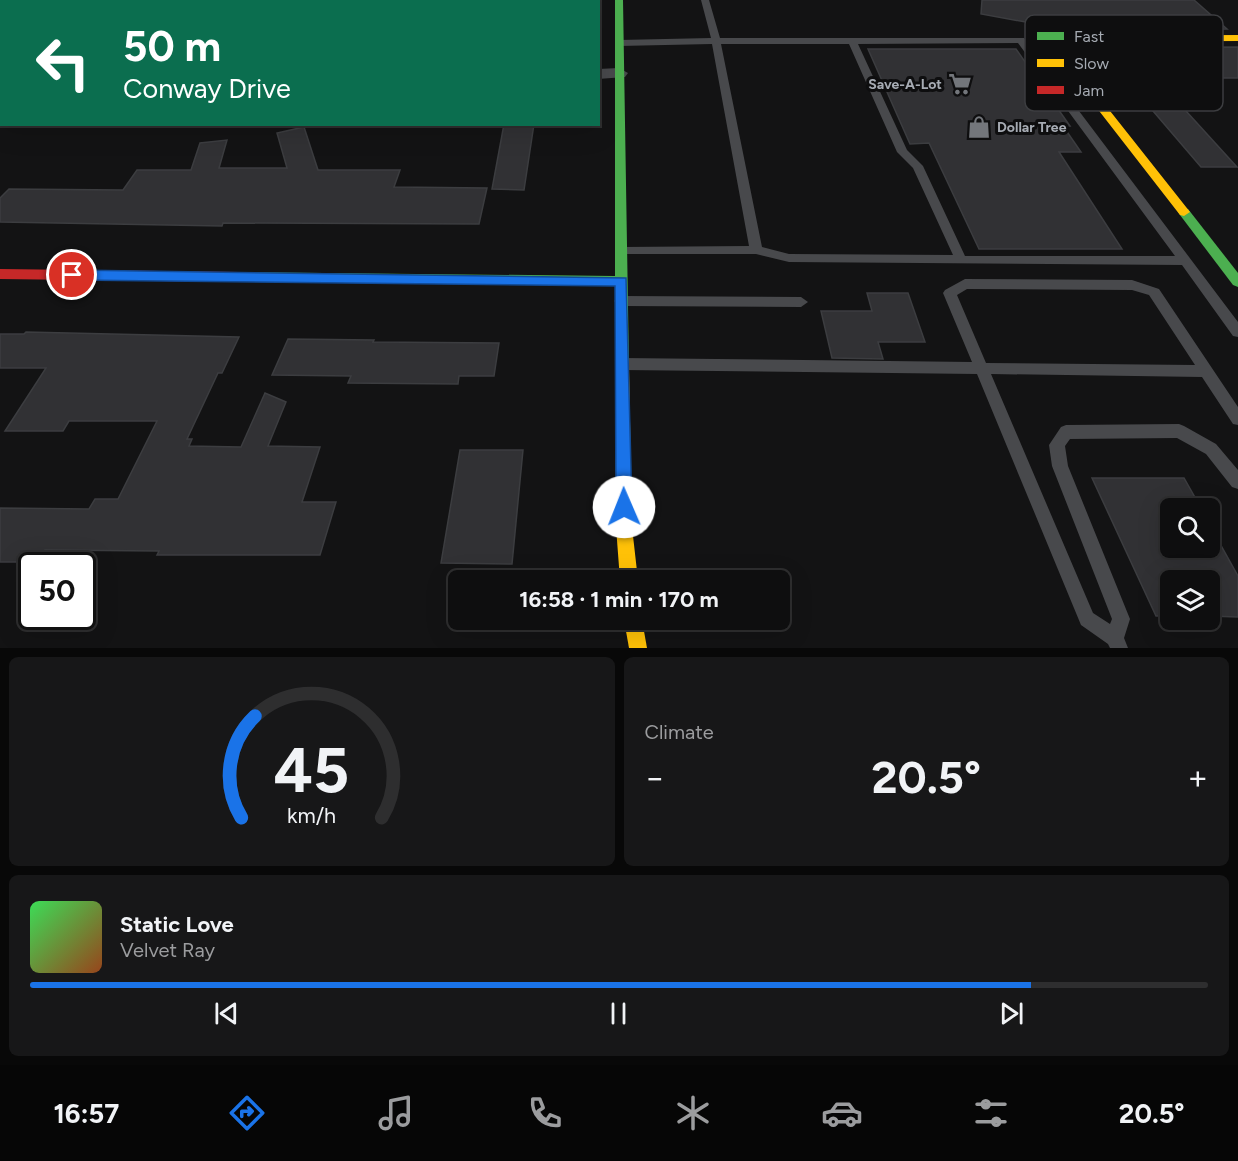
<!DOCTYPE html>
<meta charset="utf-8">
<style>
:root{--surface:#0e0e0f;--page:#171718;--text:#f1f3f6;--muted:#9b9c9e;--line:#2e2e2f;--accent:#1a73e8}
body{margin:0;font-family:Figtree,sans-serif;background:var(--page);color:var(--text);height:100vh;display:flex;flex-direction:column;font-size:22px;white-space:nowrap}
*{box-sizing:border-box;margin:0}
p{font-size:20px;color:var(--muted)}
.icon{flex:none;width:33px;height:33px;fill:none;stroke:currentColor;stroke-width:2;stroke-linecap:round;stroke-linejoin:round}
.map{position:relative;height:648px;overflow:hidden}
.sheet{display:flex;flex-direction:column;gap:9px;padding:9px;background:#080808;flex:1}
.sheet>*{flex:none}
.top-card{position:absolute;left:0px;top:0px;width:600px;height:126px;box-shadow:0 6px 24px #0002,0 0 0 2px var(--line);background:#0b6e4f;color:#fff;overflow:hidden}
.tools{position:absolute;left:1160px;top:498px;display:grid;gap:12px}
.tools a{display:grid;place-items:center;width:60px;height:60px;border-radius:9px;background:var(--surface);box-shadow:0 6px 24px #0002,0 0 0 2px var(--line);font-size:30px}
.speed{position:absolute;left:18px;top:552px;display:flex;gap:12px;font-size:30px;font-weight:700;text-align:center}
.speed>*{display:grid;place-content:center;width:78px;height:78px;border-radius:50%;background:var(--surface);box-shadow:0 6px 24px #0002,0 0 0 2px var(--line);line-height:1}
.speed .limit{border:3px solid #111;border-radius:9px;background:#fff;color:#111}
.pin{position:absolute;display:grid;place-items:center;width:51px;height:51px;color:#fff;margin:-26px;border:3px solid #fff;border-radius:50%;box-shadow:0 2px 6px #0007}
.me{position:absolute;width:66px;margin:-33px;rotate:359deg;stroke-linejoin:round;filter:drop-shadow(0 0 4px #0008)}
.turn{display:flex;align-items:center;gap:21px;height:126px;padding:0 24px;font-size:27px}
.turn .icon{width:78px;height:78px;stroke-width:2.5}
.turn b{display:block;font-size:42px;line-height:51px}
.big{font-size:45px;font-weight:700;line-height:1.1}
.sheet .card{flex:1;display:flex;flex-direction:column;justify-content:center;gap:9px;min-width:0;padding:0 21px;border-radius:9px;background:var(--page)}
.sheet .dial{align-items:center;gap:0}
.dial svg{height:156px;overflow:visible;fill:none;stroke:var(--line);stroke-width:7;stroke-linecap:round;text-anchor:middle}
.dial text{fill:var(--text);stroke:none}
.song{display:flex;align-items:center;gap:18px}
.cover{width:72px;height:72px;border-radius:9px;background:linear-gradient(135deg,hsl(130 70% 55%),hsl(20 70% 35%))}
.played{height:6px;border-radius:3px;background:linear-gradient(90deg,var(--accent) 85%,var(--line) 85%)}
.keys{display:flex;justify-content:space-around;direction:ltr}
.heat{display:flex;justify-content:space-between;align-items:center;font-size:33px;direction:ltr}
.sheet .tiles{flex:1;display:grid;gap:9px;grid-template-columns:1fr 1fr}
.card:last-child{grid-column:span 2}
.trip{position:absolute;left:448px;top:570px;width:342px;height:60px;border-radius:9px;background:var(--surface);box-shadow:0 6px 24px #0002,0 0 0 2px var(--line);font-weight:700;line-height:60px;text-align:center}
.tabs{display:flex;height:96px;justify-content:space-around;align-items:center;background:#060606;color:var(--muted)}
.tabs .icon{width:42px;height:42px}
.tabs .active{color:var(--accent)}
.tabs b{font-size:27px;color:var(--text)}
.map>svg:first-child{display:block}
.building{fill:#313134;stroke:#3c3d40;stroke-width:1.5}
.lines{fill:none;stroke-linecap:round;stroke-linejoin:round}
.lane{fill:#48494c;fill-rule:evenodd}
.street{fill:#48494c;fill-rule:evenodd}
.fast{fill:#4caf50;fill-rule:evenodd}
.slow{fill:#ffc107;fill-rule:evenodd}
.jam{fill:#c62828;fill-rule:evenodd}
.route{fill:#1a73e8;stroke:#114b97;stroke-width:1.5}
.labels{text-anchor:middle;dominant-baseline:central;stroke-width:6;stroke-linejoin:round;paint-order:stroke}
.far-poi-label{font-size:14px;font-weight:bold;fill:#a6abb3;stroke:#0e0e0f;text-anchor:end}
.key{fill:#0e0e0f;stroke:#3c3d40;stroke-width:1.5}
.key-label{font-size:16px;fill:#a6abb3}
</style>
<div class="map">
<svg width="1238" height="648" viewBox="0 0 1238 648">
<rect width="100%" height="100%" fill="#131314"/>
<g class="building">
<path d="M982 0H1194L1227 29 1070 30 981 14Z"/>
<path d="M1238 47V78H1156L1237 167H1201L1099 48Z"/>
<path d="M868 49H1016L1070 126H1063L1081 152H1059L1122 249H979L929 143 910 144Z"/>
<path d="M504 124H534L524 190 492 189Z"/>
<path d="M304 127 318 170H400L394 187 487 188 479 224 223 223 222 226 0 222V198L9 189 123 190 137 170H191L200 143 227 140 219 168H287L277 133Z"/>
<path d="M867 293H908L925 342H878L883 359 832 358 821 311H872Z"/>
<path d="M26 332 239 337 222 373H218L187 439H192L189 446 241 447 265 393 286 402 268 446 320 447 302 502H336L320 555H157L159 551 45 550 39 562H0V508L89 509 95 499H118L157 421H69L63 431H5L46 368H0V334H24Z"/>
<path d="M288 339 374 340 373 342 499 343 494 376H459L458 384 348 383 351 376 272 375Z"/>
<path d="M460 450H523L512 564 441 563Z"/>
<path d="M1092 478H1184L1201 508H1170V548H1209V524L1238 576V617L1209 616V580H1170V616H1156Z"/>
</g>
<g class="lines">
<g class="lane">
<path d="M701 0H709L720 38H1024L1238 322V337L1233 336 1182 265 789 262 756 254H617L615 251 617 248 621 247 749 246 712 44 619 46 615 43 619 40 711 38ZM1018 43 1175 256H965L923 166 907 150 858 44ZM721 44H849L897 152 913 168 953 255 789 254 762 247Z"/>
<path d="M965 279 1132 280 1159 289 1238 407V425L1233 424 1202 377 991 374 1093 613 1110 624 1112 619 1052 466 1049 445 1061 427 1066 425 1179 424 1184 426 1216 444 1238 470V489L1232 487 1206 454 1177 438 1070 439 1065 446 1068 466 1130 619 1124 638 1128 648H1110L1108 644 1081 625 977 374 622 370 617 368 615 364 617 360 622 358 972 362 943 293 945 290ZM967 289 1132 290 1149 295 1195 365 986 363 957 295Z"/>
<path d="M621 296 801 297 808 302 801 307 621 306 614 301Z"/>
</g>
<g class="street">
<path d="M67 0H84L65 2Z"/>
<path d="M402 0H418L401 2Z"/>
<path d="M0 41H2L0 52Z"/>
<rect x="0" y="67" width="2" height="10"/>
<path d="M619 68 628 73 625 77 598 79V69Z"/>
</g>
<g class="fast">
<path d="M615 0H623L629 367 627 371 622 373 617 371 615 367V286L235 280 234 277 240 272 615 276Z"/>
<path d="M1184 208 1188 209 1238 273V287L1233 285 1180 215 1178 212Z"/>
</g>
<g class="slow">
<path d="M1238 35V41L1068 42 1063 43 1061 49 1190 212 1184 216 1180 215 1051 49 1056 39 1068 36Z"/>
<path d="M622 361 627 363 629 367 632 527 638 580H620L616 527 615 367 617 363Z"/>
<path d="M624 620H642L647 648H629Z"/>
</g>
<path class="jam" d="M0 269 240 272 246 277 240 282 0 279Z"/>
</g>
<path class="route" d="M72 270 626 278 632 507 630 512 624 515 618 512 616 507 615 286 72 280 65 275Z"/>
<defs>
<g id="supermarket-bare" transform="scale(1.8)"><path d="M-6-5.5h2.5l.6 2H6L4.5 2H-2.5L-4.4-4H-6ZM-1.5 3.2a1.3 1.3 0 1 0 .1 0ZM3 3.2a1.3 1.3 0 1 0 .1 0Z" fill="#73767b" stroke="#0e0e0f" stroke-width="2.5" paint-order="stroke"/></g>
<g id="shop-bare" transform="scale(1.8)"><path d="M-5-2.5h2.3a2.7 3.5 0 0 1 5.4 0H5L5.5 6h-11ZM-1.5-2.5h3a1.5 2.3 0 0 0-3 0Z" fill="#73767b" stroke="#0e0e0f" stroke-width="2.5" paint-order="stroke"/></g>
</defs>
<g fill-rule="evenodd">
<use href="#supermarket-bare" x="960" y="84"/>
<use href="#shop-bare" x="979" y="127"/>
</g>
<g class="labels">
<g class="far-poi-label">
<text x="942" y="84">Save-A-Lot</text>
<text x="997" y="127" text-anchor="start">Dollar Tree</text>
</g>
</g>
<rect x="1025" y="15" width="198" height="96" rx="9" class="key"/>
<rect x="1037" y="32" width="27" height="8" fill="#4caf50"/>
<rect x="1037" y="59" width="27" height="8" fill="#ffc107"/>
<rect x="1037" y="86" width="27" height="8" fill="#c62828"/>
<g class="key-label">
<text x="1074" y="42">Fast</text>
<text x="1074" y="69">Slow</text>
<text x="1074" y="96">Jam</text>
</g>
</svg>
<div class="tools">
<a><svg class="icon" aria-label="search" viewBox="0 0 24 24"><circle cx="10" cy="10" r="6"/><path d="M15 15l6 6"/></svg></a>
<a><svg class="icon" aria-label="layers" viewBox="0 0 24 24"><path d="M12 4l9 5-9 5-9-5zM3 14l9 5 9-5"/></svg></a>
</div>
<div class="speed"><div class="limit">50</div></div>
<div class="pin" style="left:72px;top:275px;background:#d93025"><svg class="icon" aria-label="arrive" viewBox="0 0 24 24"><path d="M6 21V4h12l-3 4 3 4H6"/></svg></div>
<svg class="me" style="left:624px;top:507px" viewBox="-20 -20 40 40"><circle r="19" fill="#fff"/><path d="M0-13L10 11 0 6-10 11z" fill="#1a73e8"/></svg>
<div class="trip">16:58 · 1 min · 170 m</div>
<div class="top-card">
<div class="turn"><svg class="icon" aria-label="left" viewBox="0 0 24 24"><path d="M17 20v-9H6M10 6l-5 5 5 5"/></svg><div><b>50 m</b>Conway Drive</div></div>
</div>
</div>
<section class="sheet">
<div class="tiles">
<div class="card dial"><svg viewBox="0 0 100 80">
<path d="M14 69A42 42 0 1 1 86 69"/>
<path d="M14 69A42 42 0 0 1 21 17" stroke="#1a73e8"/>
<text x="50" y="56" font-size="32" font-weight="700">45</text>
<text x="50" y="72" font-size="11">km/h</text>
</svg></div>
<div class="card"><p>Climate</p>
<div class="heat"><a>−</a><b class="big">20.5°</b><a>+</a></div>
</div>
<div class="card">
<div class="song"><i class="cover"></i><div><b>Static Love</b><p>Velvet Ray</p></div></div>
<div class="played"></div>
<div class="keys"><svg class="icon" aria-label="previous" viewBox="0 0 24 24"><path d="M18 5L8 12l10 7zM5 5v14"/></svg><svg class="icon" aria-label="pause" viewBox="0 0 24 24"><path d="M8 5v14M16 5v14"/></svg><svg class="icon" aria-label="next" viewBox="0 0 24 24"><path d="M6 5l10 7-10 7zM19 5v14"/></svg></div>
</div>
</div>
</section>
<nav class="tabs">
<b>16:57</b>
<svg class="icon active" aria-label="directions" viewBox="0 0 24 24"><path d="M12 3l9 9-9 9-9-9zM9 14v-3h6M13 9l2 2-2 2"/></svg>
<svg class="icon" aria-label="music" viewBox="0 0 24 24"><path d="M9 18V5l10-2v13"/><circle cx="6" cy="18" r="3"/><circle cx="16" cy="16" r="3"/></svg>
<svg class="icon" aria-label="phone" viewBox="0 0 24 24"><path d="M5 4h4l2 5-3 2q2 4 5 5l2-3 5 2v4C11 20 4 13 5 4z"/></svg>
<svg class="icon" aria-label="climate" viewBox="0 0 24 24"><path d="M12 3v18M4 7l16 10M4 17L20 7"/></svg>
<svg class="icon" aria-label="car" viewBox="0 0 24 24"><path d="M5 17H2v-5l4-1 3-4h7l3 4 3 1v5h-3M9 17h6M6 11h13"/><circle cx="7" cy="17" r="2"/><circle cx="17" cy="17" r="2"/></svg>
<svg class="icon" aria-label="filters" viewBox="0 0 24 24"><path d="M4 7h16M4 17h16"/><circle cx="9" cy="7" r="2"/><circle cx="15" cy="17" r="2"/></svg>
<b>20.5°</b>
</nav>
